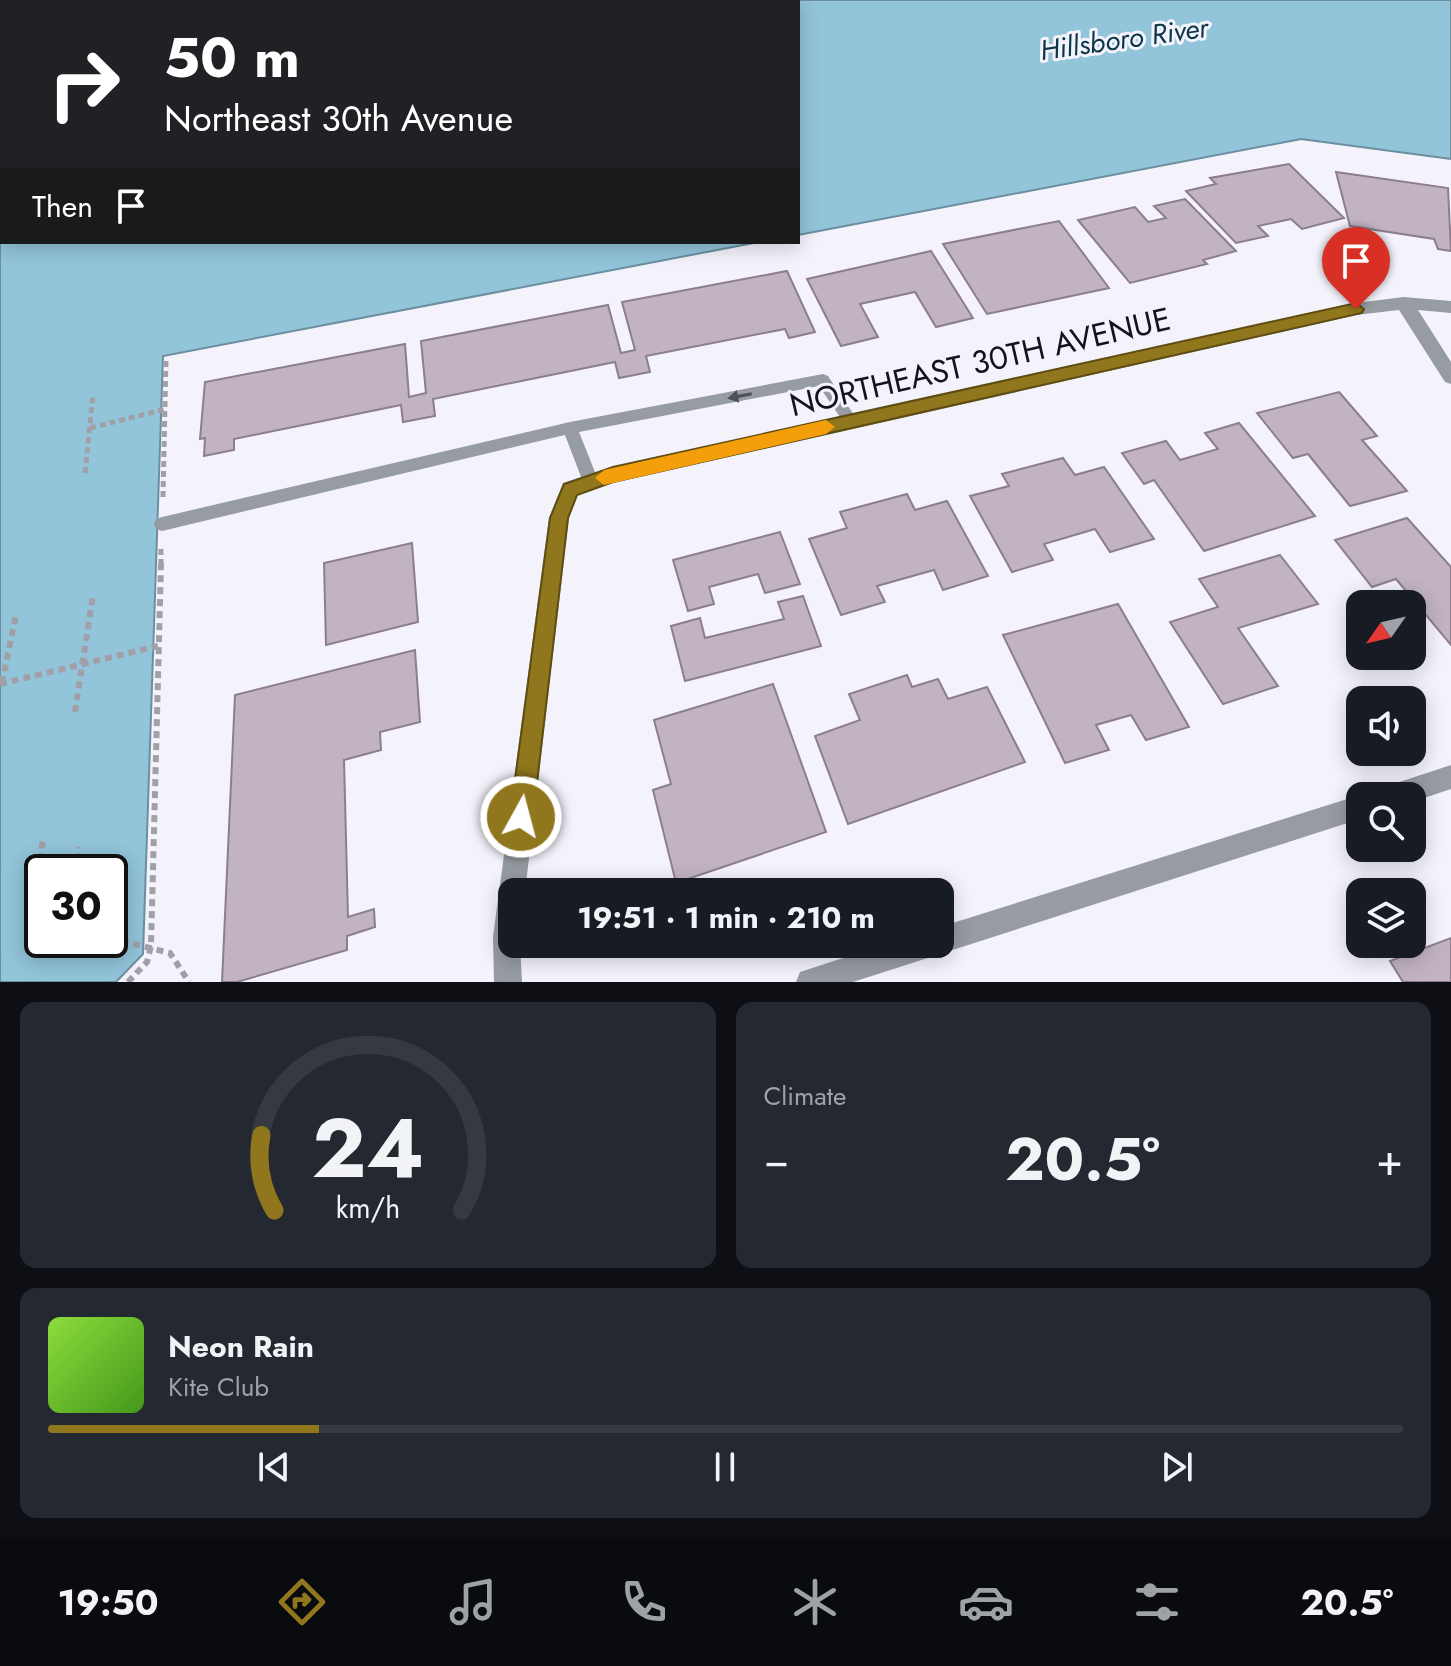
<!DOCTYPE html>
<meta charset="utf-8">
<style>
:root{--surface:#171b24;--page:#242831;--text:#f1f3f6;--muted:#9ea1a6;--line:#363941;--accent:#90761c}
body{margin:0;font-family:Jost,sans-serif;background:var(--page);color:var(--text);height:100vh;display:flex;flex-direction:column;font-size:30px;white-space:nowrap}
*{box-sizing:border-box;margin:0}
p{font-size:26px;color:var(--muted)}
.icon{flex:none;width:44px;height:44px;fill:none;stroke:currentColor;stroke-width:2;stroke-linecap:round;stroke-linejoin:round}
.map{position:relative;height:982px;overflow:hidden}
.drawer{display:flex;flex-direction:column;gap:20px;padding:20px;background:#0d0f14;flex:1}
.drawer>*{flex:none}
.guide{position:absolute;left:0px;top:0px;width:800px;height:244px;box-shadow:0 4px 20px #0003;background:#202124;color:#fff;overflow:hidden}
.needle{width:52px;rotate:236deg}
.controls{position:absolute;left:1346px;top:590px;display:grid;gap:16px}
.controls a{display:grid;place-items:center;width:80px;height:80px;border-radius:16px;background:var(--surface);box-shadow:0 4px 20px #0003;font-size:40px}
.speed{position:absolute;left:24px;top:854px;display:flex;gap:16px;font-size:40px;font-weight:700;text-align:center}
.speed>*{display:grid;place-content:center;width:104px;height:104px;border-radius:50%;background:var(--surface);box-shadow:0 4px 20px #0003;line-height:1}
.speed .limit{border:4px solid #111;border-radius:12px;background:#fff;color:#111}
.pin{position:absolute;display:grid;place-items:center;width:68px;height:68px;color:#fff;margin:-82px -34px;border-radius:50% 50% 50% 0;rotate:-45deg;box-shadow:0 0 8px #0007}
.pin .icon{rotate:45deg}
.me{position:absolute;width:88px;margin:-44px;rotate:7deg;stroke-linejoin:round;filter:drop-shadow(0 0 6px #0008)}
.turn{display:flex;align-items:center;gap:28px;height:168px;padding:0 32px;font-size:36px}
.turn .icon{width:104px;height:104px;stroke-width:2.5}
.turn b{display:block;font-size:56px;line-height:68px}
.then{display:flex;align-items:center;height:76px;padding:0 32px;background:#0003;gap:16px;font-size:30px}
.big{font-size:60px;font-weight:700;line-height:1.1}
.drawer .card{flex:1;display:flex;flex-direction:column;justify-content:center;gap:12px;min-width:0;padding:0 28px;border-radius:16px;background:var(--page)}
.drawer .dial{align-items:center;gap:0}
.dial svg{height:208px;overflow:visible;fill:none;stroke:var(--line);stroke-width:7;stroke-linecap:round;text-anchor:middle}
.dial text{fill:var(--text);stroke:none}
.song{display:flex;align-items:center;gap:24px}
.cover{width:96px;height:96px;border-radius:12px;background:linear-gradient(135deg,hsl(90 70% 55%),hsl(100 70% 35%))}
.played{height:8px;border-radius:4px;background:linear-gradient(90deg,var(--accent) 20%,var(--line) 20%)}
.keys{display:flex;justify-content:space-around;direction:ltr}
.heat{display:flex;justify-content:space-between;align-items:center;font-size:44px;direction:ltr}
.drawer .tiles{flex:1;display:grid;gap:20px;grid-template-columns:1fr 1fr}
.card:last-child{grid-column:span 2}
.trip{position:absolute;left:498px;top:878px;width:456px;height:80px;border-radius:16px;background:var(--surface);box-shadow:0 4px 20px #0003;font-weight:700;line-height:80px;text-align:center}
.tab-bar{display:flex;height:128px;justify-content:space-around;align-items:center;background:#090b0e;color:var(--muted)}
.tab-bar .icon{width:56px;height:56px}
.tab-bar .on{color:var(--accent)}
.tab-bar b{font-size:36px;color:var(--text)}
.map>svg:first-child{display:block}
.water{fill:#92c4da;stroke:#6c8fa0;stroke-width:2;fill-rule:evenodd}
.building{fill:#c2b3c3;stroke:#8c7e8d;stroke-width:2}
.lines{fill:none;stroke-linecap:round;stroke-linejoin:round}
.path-far1{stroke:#a1a0a9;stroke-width:5;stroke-dasharray:6 4;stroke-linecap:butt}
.path{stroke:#a1a0a9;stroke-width:6;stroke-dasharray:7 5;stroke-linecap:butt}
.lane{fill:#979ca3;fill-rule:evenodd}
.street{fill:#979ca3;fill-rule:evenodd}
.oneway{fill:#4f5158}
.route{fill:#90761c;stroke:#5e4d12;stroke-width:2}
.slow{fill:#f59e0b}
.labels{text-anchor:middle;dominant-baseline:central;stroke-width:6;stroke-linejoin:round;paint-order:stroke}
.far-water-label{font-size:28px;font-style:italic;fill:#0a3747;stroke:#f4f3fc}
.street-label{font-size:32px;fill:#14131a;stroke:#f4f3fc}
</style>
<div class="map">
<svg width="1451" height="982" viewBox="0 0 1451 982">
<rect width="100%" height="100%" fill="#f4f3fc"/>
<g class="water">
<path d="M128 0H1451V159L1301 139 798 235V2H116Z"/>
<path d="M0 21 2 242H759L163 356 143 954 116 982H0ZM42 872H110V940H42Z"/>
</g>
<g class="building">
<path d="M1289 164 1344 218 1302 229 1291 219 1258 226 1268 236 1236 243 1186 191 1216 184 1210 178Z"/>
<path d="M1336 172 1448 188 1451 251 1438 249 1434 239 1350 226Z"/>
<path d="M1185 199 1236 251 1203 260 1207 264 1130 283 1078 220 1135 207 1148 222 1166 218 1154 206Z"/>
<path d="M1059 221 1109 288 987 314 943 244Z"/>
<path d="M931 251 973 318 936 327 915 292 860 304 878 337 841 346 807 279Z"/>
<path d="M787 271 815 332 789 338 785 329 646 356 650 372 619 378 615 362 433 399 435 416 403 422 401 405 234 439V450L204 456 205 438 200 439 205 382 405 344 409 397 426 393 421 341 608 305 621 353 635 350 622 302Z"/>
<path d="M1339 392 1377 436 1362 440 1407 491 1350 506 1308 454 1293 458 1257 413Z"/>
<path d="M1239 423 1315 516 1204 551 1154 480 1144 484 1122 453 1166 441 1180 460 1218 449 1205 433Z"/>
<path d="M1063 458 1075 475 1104 467 1154 539 1110 552 1095 529 1044 544 1053 560 1012 572 970 496 1009 486 1002 474Z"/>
<path d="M907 494 915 510 947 501 988 576 943 590 934 570 877 586 885 602 841 615 809 539 847 528 840 512Z"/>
<path d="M1407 518 1451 567V645L1396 579 1372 587 1335 540Z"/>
<path d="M780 532 800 584 765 593 758 574 709 587 714 604 688 611 673 560Z"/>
<path d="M412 543 418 622 326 645 324 563Z"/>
<path d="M1280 555 1318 604 1238 628 1278 686 1223 704 1170 622 1218 607 1199 579Z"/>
<path d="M803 596 821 646 685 681 671 626 700 618 705 638 784 619 778 602Z"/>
<path d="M1118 604 1189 727 1146 740 1131 715 1096 725 1109 750 1065 763 1003 635Z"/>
<path d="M415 650 420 722 380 732 381 750 344 760 348 917 374 909 375 927 347 936V950L237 982H222L235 695Z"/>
<path d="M907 675 912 687 938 679 948 699 987 687 1025 762 848 824 815 736 860 720 849 694Z"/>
<path d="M773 684 826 832 676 883 653 790 671 784 654 720Z"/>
<path d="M1451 938V982H1403L1390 961Z"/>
</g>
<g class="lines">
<g class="path-far1">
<path d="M90 428 166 409"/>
<path d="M85 473 93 395"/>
<path d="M163 497 166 358"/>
<path d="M161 565V547"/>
</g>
<g class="path">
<path d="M2 683 16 615"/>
<path d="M0 684 158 646"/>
<path d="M75 712 93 595"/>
<path d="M75 872 79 847"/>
<path d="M42 926 35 925 43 837"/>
<path d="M110 938 170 953 189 982"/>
<path d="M128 982 147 962 151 946 161 563"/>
</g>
<path class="lane" d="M823 374 828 376 856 418 859 422 856 426H846L819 386 579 432 599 482 597 487H585L583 482 565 435 162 531 156 529 154 524 156 519 162 517 570 422Z"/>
<g class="street">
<path d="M1404 297 1451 301V313L1418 310 1451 362V384L1445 382 1399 310 1356 315 613 483 578 495 569 518 525 892H512V944H520L522 982H494L493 937 549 518 563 483 613 467 1356 303Z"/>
<path d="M1451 765V789L1412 802V796H1381L1384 787Z"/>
<path d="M1360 795 1364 796H1360V819L853 982H796L800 972 886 944H940V927Z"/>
</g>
</g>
<defs><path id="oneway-solid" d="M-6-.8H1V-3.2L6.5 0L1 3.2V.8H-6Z" transform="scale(2)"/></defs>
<use class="oneway" href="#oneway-solid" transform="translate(740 396) rotate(169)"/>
<path class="route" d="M1356 303 1364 309 1362 313 613 482 577 495 568 518 533 817 529 825 521 829 513 825 510 817 550 518 564 484 613 467Z"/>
<path class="slow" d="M826 420 835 427 826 434 604 485 595 478 604 470Z"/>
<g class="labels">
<g class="far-water-label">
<text transform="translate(1124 39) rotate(-8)">Hillsboro River</text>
</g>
<g class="street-label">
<text transform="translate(980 362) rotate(-13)">NORTHEAST 30TH AVENUE</text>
</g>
</g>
</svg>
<div class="controls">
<a><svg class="needle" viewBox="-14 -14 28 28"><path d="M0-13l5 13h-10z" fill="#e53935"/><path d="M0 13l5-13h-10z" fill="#9ea1a6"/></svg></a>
<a><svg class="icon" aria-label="sound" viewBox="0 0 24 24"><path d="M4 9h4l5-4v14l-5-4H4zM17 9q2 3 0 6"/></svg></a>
<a><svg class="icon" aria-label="search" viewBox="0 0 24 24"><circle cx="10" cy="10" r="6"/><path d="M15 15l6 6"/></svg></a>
<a><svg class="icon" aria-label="layers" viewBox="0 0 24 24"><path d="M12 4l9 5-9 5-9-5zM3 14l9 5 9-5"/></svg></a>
</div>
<div class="speed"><div class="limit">30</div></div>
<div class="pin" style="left:1356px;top:309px;background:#d93025"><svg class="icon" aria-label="arrive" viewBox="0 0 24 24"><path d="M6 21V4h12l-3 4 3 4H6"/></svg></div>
<svg class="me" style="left:521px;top:817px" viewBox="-20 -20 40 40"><circle r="17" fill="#90761c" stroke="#fff" stroke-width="3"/><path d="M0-11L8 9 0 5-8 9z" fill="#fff"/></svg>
<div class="trip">19:51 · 1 min · 210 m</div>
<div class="guide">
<div class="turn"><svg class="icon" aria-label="right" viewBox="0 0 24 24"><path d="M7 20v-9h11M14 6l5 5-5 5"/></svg><div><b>50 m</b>Northeast 30th Avenue</div></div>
<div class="then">Then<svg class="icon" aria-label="arrive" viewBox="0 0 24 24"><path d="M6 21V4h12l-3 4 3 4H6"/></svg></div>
</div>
</div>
<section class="drawer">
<div class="tiles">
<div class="card dial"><svg viewBox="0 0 100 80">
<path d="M14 69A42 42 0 1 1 86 69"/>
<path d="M14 69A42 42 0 0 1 9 40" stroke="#90761c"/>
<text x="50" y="56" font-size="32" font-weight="700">24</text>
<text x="50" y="72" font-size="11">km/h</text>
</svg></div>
<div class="card"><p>Climate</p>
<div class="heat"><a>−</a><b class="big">20.5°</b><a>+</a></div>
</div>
<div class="card">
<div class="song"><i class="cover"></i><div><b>Neon Rain</b><p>Kite Club</p></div></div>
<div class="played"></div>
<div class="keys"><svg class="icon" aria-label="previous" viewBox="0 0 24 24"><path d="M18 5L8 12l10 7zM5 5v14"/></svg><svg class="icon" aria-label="pause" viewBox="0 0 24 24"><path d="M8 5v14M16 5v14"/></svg><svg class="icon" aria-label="next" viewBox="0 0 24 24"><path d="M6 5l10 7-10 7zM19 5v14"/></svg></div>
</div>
</div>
</section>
<nav class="tab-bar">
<b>19:50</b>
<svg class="icon on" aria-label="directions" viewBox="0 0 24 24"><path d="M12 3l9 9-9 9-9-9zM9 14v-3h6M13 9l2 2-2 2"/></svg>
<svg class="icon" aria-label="music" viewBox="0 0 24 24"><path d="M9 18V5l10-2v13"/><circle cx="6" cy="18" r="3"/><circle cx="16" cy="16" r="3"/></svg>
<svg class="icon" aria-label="phone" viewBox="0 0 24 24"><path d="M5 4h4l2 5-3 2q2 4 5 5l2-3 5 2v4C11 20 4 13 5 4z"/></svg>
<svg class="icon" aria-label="climate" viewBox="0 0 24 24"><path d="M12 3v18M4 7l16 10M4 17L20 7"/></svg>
<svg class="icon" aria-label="car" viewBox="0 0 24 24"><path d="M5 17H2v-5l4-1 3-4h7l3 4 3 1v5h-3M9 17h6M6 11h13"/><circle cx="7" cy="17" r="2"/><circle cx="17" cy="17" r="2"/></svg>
<svg class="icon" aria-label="filters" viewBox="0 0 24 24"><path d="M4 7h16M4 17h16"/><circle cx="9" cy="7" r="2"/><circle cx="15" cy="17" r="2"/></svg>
<b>20.5°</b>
</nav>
